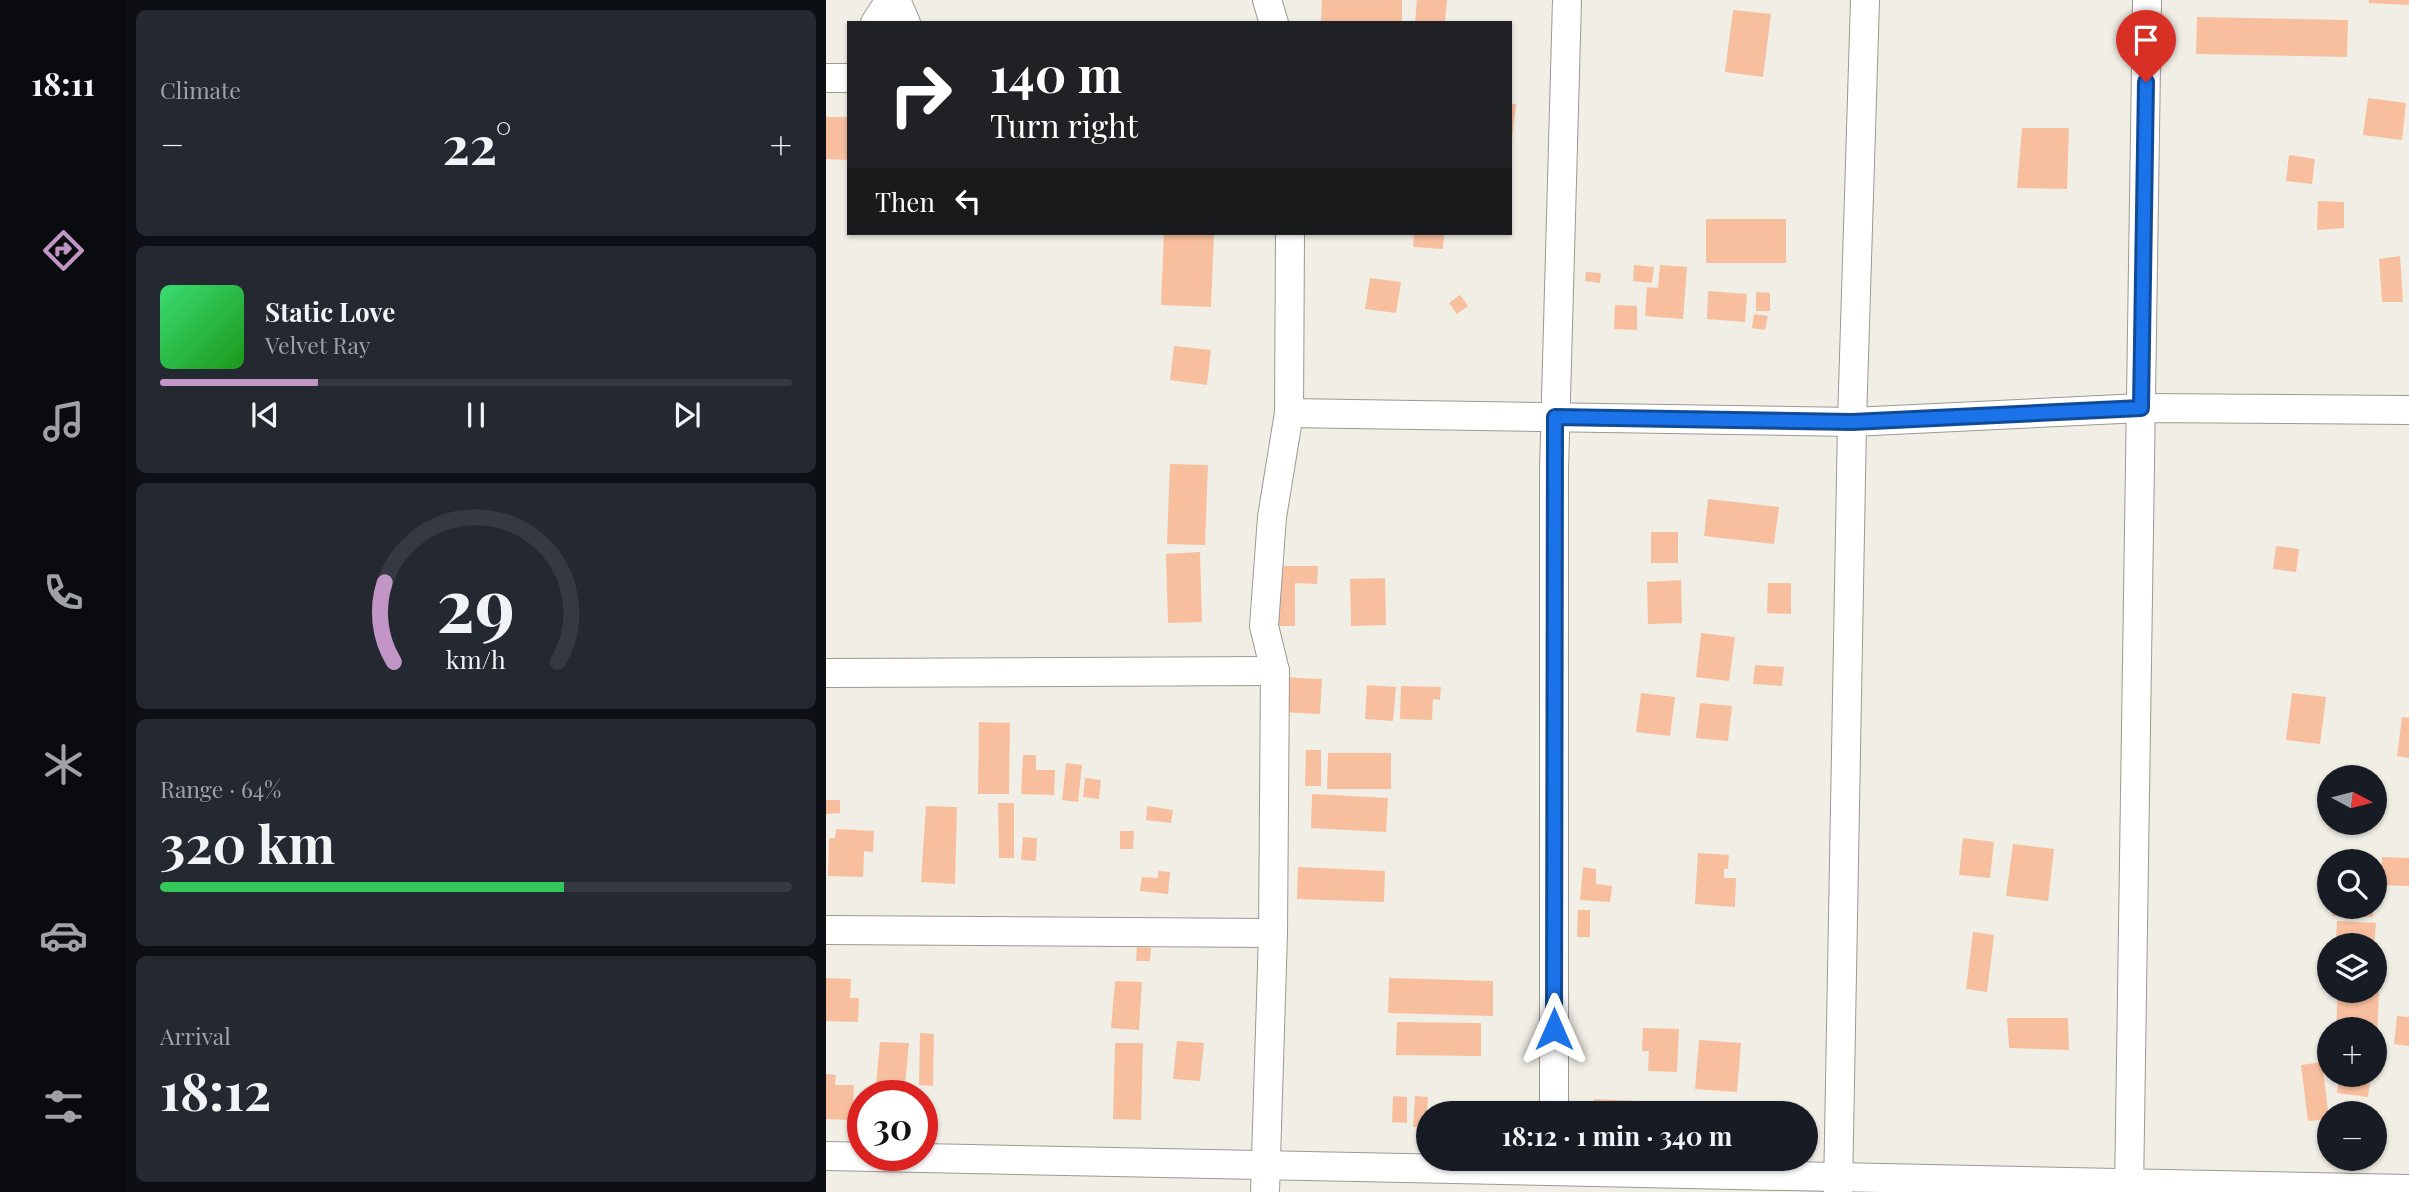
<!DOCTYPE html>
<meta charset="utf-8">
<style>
:root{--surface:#171b24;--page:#242831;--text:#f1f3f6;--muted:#9ea1a6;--line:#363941;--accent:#c196c7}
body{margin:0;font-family:"Playfair Display",serif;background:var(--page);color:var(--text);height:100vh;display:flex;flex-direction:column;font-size:26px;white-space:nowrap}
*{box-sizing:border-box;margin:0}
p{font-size:23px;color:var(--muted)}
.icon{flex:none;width:38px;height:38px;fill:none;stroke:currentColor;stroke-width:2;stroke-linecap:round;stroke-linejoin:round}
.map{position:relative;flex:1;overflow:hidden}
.sheet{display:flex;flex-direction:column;gap:10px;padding:10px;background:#0d0f14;width:700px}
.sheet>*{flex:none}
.hud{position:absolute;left:21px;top:21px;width:665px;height:214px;border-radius:0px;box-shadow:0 2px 5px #0004;background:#202124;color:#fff;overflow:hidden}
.needle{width:46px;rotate:97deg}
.controls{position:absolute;left:1491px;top:765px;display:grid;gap:14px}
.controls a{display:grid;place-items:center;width:70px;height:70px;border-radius:50%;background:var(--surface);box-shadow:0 2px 5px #0004;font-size:35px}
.speed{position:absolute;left:21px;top:1080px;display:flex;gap:14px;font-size:35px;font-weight:700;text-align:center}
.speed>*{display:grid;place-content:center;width:91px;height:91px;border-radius:50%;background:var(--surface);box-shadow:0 2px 5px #0004;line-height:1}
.speed .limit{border:10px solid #d22;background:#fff;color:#111}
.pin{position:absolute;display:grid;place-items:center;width:60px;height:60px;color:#fff;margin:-72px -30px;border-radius:50% 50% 50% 0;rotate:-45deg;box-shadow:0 0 7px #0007}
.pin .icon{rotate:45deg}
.me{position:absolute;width:77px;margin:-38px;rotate:0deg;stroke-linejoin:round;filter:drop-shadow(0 0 5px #0008)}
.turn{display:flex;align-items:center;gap:24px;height:147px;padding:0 28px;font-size:32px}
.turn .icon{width:91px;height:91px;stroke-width:2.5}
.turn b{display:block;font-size:49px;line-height:60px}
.then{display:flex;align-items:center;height:66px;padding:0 28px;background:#0003;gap:14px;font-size:26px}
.big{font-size:52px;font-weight:700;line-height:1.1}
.sheet .tile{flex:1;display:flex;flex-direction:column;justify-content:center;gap:10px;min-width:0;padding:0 24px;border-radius:10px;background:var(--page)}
.sheet .dial{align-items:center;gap:0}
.dial svg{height:182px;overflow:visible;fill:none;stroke:var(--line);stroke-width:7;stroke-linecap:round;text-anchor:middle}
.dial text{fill:var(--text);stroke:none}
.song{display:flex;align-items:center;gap:21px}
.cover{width:84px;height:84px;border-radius:10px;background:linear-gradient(135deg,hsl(140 70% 55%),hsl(120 70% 35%))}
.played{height:7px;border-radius:4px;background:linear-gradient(90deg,var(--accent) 25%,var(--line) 25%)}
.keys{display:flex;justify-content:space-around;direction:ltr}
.heat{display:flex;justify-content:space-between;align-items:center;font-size:38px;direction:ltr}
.charge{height:10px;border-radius:5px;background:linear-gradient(90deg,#34c759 64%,var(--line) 0)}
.trip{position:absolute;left:590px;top:1101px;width:402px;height:70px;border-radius:35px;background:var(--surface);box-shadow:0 2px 5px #0004;font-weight:700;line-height:70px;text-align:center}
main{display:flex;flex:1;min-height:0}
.tabs{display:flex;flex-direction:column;width:126px;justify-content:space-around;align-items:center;background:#090b0e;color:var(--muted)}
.tabs .icon{width:49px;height:49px}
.tabs .current{color:var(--accent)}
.tabs b{font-size:32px;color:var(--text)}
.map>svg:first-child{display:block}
.building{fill:#f8bf9e}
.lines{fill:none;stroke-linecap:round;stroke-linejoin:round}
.street-casing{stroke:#9c9992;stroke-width:30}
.street{stroke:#fff;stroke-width:28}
.route-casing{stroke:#114b97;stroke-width:18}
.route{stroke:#1a73e8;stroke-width:12}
</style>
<main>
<nav class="tabs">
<b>18:11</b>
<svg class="icon current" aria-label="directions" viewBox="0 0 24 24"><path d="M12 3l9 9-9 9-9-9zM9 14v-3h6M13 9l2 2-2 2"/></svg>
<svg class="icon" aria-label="music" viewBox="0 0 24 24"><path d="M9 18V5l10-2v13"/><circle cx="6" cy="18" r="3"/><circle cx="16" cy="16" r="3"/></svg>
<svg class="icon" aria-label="phone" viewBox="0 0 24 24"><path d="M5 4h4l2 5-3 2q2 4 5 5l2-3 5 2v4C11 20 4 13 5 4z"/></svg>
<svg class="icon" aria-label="climate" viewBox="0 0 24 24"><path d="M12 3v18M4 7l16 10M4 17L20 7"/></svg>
<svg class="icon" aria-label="car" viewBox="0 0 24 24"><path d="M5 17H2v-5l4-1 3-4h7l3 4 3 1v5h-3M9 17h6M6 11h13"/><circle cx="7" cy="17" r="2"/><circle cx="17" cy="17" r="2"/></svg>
<svg class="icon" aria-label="filters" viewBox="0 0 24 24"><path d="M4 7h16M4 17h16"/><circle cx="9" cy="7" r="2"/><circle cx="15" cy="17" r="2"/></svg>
</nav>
<section class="sheet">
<div class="tile"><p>Climate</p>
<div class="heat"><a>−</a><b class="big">22°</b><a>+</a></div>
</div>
<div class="tile">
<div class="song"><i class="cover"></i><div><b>Static Love</b><p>Velvet Ray</p></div></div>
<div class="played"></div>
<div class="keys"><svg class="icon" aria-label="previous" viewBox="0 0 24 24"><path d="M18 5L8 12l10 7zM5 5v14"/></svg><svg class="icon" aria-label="pause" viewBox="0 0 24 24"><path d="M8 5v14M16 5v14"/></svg><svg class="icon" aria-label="next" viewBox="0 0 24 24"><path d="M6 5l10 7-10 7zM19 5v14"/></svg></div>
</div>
<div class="tile dial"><svg viewBox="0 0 100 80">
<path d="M14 69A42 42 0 1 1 86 69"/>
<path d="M14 69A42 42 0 0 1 10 34" stroke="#c196c7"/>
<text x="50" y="56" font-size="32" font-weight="700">29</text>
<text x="50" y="72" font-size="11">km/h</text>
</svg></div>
<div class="tile"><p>Range · 64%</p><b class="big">320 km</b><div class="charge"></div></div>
<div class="tile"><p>Arrival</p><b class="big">18:12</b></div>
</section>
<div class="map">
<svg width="1583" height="1192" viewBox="0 0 1583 1192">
<rect width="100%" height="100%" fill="#f1eee6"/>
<g class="building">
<path d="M496 0H576V23L495 22Z"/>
<path d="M591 0H621L619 23H589Z"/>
<path d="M1543 0H1583V5L1543 3Z"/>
<path d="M907 10 945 14 937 77 899 72Z"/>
<path d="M1371 17 1522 20 1521 57 1370 54Z"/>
<path d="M1542 98 1580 103 1576 140 1537 135Z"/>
<path d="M684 104H690L686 139H684Z"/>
<path d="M0 117H23V160L0 159Z"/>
<path d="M1196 128H1243L1241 189 1191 188Z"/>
<path d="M1463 155 1489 159 1486 184 1460 181Z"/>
<path d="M1492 201 1518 202V228L1491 230Z"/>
<rect x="880" y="219" width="80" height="44"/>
<path d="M338 233H388L385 307 335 305Z"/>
<path d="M588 233H618L617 249 587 247Z"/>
<path d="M1574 256 1577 302H1556L1553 259Z"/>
<path d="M808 265 828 267 826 283 807 281Z"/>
<path d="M834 265 861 267 857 319 819 316 821 287 832 288Z"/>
<path d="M760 272 775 273 774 283 759 281Z"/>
<path d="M544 278 575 282 570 313 539 309Z"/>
<path d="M882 291 921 294 919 322 881 319Z"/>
<path d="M930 292 944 293V311H930Z"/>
<path d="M634 295 642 306 631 314 623 303Z"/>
<path d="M789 305 811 306V330L788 329Z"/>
<path d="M928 314 942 316 939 330 926 328Z"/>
<path d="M348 346 385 350 381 385 344 380Z"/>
<path d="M344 464 382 465 379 545 341 544Z"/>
<path d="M882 499 953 507 948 544 878 536Z"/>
<rect x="825" y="532" width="27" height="31"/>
<path d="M1450 546 1473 549 1470 572 1447 569Z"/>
<path d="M374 552 376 622 342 623 340 554Z"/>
<path d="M453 566H492L491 584 469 583V626H452Z"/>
<path d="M559 578 560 625 525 626 524 579Z"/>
<path d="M855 580 856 623 822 624 821 582Z"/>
<path d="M942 583H965V614L941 613Z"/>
<path d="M875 633 909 637 903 681 870 677Z"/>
<path d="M929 665 958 667 956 686 927 684Z"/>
<path d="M455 677 496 679 494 714 454 712Z"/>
<path d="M541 685 570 687 567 721 539 719Z"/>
<path d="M575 686 615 687 614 700 607 699 606 720 574 719Z"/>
<path d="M815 693 849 697 844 736 810 732Z"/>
<path d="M1466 693 1500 697 1494 744 1460 740Z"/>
<path d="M874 703 906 706 902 741 870 738Z"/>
<path d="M1576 717 1583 718V758L1571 756Z"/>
<path d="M153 722 184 723 183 794H152Z"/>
<path d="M480 750H495V786H479Z"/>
<path d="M502 753H565V789H501Z"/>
<path d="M197 755H210V770H229L228 795 195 794Z"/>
<path d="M240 763 256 765 252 802 236 800Z"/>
<path d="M259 778 275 780 273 799 257 797Z"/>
<path d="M486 794 562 798 560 832 485 828Z"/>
<path d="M0 800H14V813L0 814Z"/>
<path d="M172 803H188V858H173Z"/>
<path d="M100 806 131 807 129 884 95 882Z"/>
<path d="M321 806 347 810 345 823 320 820Z"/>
<path d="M10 829 48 831 47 852 38 851 37 877 2 876 3 838H9Z"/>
<path d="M294 831H308L307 849H294Z"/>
<path d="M197 837 211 838 210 861 195 860Z"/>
<path d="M1137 838 1168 842 1164 878 1133 875Z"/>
<path d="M1187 844 1228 849 1222 901 1180 896Z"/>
<path d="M872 853 903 855 902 869H898V878H910L909 907 869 904Z"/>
<path d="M1556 857 1583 858V886L1555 885Z"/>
<path d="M472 867 559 871 558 902 471 899Z"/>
<path d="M757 867 770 869V884L786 886 784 902 754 900Z"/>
<path d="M332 871 344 872 342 894 314 891 316 877 332 878Z"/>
<path d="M1507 906H1547V917L1506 916Z"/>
<path d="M752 910H764V937H751Z"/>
<path d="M1511 921 1550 923 1548 945H1510Z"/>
<path d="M1147 932 1168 935 1161 992 1140 989Z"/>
<path d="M311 947 325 948 324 961H310Z"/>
<path d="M0 978 25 979 24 998H33L32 1022 0 1021Z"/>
<path d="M563 978 667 981V1016L562 1013Z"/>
<path d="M289 981 316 982 313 1030 285 1028Z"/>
<path d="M1549 988H1553L1551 1040 1549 1029H1510L1512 990Z"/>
<path d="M1571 1016 1583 1017V1046L1568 1044Z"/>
<path d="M1181 1018H1242L1243 1050 1183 1048Z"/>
<path d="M571 1022 655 1023V1056L570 1055Z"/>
<path d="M817 1028 853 1029 851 1072 822 1071 823 1051H816Z"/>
<path d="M94 1033 108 1034 107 1086 93 1085Z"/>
<path d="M873 1040 915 1043 911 1092 869 1089Z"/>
<path d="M351 1041 378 1043 374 1081 347 1079Z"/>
<path d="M54 1042 83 1043 78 1096H49Z"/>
<path d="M289 1043H317L315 1120 287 1119Z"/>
<path d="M1496 1062 1503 1119 1482 1121 1475 1065Z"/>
<path d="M0 1074 10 1075 9 1085H28L26 1120 0 1119Z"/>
<path d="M1514 1074H1545L1542 1097 1511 1093Z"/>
<path d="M567 1096 581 1097V1123L566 1122Z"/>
<path d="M589 1096 602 1097 600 1128 587 1127Z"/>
<path d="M768 1099 837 1102V1113H767Z"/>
</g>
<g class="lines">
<g class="street-casing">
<g id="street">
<path d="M70 0 80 23"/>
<path d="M441 0 448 23"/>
<path d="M49 23 64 0"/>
<path d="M0 78H23"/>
<path d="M463 413 1026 422 1315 408 1583 410"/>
<path d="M0 673 449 671"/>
<path d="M0 930 447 933"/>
<path d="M728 1113V470L741 0"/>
<path d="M0 1156 1583 1189"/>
<path d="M439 1192 447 933 449 671 438 626 446 517 463 413 464 233"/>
<path d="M1012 1192 1026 422 1039 0"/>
<path d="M1303 1192 1321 0"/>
</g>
</g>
<use href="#street" class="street"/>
</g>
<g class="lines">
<g class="route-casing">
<path id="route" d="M728 1029 729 417 1026 422 1315 408 1320 82"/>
</g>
<use href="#route" class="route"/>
</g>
</svg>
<div class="controls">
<a><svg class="needle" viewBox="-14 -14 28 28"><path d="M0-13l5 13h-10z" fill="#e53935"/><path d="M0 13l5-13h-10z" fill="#9ea1a6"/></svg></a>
<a><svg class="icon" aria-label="search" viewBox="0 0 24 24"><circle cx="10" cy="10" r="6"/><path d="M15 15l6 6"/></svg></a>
<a><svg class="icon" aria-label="layers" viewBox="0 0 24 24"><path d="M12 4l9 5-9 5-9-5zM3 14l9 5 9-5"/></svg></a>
<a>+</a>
<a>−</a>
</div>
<div class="speed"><div class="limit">30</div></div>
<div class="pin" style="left:1320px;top:82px;background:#d93025"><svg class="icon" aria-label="arrive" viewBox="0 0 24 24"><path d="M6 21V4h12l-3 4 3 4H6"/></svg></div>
<svg class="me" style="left:728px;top:1029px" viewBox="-20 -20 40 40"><path d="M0-17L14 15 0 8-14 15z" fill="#1a73e8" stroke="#fff" stroke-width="4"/></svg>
<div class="trip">18:12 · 1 min · 340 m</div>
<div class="hud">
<div class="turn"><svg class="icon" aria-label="right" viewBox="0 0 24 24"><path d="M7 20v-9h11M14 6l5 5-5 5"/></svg><div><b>140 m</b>Turn right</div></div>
<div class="then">Then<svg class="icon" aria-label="left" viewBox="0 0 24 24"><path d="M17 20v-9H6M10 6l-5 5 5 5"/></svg></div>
</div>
</div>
</main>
